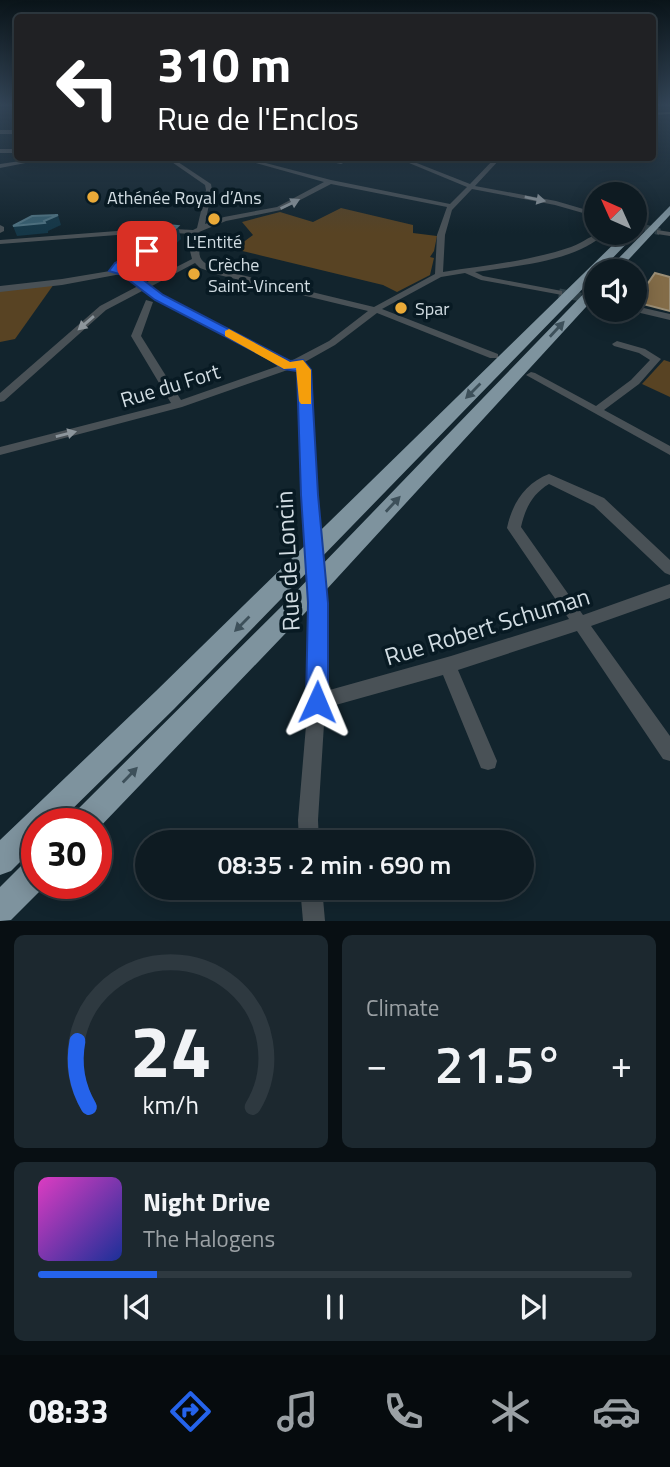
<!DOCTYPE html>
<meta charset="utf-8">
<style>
:root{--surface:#0e1b22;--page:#1c282f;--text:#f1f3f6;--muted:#9ba1a5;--line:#2e3940;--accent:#2563eb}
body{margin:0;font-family:"Titillium Web",sans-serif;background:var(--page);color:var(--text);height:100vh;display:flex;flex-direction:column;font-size:26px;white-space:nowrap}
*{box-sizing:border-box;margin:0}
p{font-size:23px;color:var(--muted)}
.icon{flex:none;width:38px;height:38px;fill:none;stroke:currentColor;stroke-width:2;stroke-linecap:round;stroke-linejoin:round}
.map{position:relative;height:921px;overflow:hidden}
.drawer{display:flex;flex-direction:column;gap:14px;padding:14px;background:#080f13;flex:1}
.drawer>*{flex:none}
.hud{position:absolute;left:14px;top:14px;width:642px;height:147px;border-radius:7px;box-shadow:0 4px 18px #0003,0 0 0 2px var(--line);background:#202124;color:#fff;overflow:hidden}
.needle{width:46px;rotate:315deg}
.tools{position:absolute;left:584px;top:182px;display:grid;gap:14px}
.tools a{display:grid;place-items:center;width:63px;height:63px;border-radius:50%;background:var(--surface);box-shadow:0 4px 18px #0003,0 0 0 2px var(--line);font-size:35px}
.speed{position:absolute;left:21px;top:808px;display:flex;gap:14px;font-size:35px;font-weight:700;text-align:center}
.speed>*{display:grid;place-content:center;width:91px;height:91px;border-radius:50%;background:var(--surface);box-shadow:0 4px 18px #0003,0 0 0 2px var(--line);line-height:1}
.speed .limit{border:10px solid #d22;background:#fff;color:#111}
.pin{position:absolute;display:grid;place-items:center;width:60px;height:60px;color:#fff;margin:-30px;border-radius:14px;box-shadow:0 4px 10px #0006}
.me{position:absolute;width:77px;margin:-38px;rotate:1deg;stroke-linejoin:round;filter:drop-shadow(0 0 5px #0008)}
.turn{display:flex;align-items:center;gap:24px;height:147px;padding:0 28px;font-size:32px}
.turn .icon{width:91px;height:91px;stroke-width:2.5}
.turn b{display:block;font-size:49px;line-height:60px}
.big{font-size:52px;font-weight:600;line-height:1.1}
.drawer .tile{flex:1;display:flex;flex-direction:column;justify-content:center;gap:10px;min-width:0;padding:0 24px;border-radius:10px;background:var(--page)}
.drawer .dial{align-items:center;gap:0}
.dial svg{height:182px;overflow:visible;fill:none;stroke:var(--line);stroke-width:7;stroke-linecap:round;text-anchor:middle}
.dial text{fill:var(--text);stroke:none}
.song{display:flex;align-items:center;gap:21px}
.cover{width:84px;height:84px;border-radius:10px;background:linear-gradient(135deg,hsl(310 70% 55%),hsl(230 70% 35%))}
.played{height:7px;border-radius:4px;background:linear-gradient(90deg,var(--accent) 20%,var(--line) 20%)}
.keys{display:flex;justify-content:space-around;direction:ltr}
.heat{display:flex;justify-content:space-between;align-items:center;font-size:38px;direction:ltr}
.drawer .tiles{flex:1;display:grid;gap:14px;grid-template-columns:1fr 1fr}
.tile:last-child{grid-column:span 2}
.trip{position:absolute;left:135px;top:830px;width:399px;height:70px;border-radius:35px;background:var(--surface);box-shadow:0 4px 18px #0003,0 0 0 2px var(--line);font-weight:600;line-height:70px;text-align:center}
.tab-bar{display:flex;height:112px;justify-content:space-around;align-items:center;background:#060b0e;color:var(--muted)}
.tab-bar .icon{width:49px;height:49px}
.tab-bar .on{color:var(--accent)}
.tab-bar b{font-size:32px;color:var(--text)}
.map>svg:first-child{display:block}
.green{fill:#584323}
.water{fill:#836c48;stroke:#9a8e76;stroke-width:2}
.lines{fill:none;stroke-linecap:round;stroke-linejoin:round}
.minor-tunnel-far1{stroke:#2f4048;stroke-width:7;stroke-dasharray:7 3.5;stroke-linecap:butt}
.minor-tunnel{stroke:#2f4048;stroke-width:9;stroke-dasharray:9 4.5;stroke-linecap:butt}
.minor{fill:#495156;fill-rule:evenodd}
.highway{fill:#7e939e;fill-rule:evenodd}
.shaded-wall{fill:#153747}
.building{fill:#375e6f;stroke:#4f7281;stroke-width:2}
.oneway{fill:#8d969c}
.oneway2{fill:#3d505a}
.route{fill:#2563eb;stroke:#184099;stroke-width:2}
.slow{fill:#f59e0b}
.poi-dot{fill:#eaaa38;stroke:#081a23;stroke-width:2.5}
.labels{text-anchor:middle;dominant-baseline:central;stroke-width:7;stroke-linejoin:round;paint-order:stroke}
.far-poi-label{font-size:18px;fill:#d1dce2;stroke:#081a23;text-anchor:start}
.street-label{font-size:21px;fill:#d1dce2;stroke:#081a23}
.near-street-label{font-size:24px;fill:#d1dce2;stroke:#081a23}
</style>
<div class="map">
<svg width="670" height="921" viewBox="0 0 670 921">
<rect width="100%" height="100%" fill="#12242d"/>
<g class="green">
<path d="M341 208 413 225V233L437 236 434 251 430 257 434 258 430 275 397 292 383 285 234 249 253 235 242 222 280 212 313 222Z"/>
<path d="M54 284 15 339 0 342V289Z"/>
<path d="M664 360 670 362V397L642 384Z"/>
</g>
<path class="water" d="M655 273 670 277V311L635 302Z"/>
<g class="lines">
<path class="minor-tunnel-far1" d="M635 225 660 232"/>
<path class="minor-tunnel" d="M559 293 597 300"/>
<g class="minor">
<path d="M670 112V114L653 115V113Z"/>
<rect x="0" y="130" width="18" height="4"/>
<rect x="0" y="149" width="18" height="4"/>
<path d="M41 158H51L0 168V164Z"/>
<path d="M166 158H172L211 184 212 190 205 224 224 217 277 207 324 182 238 158H246L331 180 450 204 467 187 397 158H404L470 184 495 158H501L475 186 556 201 597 213V217L555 205 472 189 452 210 445 235 443 272C487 265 530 261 571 247 583 243 594 232 606 233 574 262 516 266 475 272L483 276 562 291V295L481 280 465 273 441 277 382 309 498 354V358H490L377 313 335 345 303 363 309 370 315 495 322 533 326 603V691L451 656 569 619 507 528C512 504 525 483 549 474L604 498 670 560V575L665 573 594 506 549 484C532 494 525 509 521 527L583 615 670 584V598L591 626 670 736V761L663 759 577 631 458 670 497 761 495 768 488 770 481 768 443 675 325 708 318 820 319 842H299L298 820 308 702 310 603 308 533 303 495 299 370 296 367 182 407 0 455V447L171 403 131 336 146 300 153 302 141 336 181 400 281 365 156 300 144 290 106 310 4 401 0 402V393L100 306 138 286 121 274 62 285 0 292V286L62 279 110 271 116 263 154 242H160V246L120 269H126L145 283 192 259 190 251 195 237 192 234 156 232 0 244V240L156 228 193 230 197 228 206 190 205 185ZM331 184 447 207 437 235 435 274 374 307 225 271C202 263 194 262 203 236L199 232 226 221 281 210ZM195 263 200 268 219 275 368 311 329 341 289 362 276 353 162 296 150 287Z"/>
<path d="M347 158H354L341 164 336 163Z"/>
<path d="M0 225 4 227V231L0 233Z"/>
<path d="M657 230 670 232V236L657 234Z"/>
<path d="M635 306 670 314V320L632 311 635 310Z"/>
<path d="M617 341 645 349 661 359 639 384 604 410 670 446V455L526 375 531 372 535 373 596 406 631 380 650 360 639 353 614 346 612 344Z"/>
<path d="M300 887H322L325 921H303Z"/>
</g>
<g class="highway">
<path d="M670 206V215L618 271H606Z"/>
<path d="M635 232 636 233 635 235 174 709 57 824H37V845L11 871 0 875V840L156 691 625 233Z"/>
<path d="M597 283V295L304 614 96 831V824H69L73 814 288 600 593 284Z"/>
<path d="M37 857V884H47L11 920 0 921V887L26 861Z"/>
</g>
</g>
<g class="shaded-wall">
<path d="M58 215 61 225 48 231V233L17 236 13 226 44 221Z"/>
<path d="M178 226 181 239 170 249 157 251 154 237Z"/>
</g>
<g class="building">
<path d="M58 215 44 221 45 223 13 226 32 216Z"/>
<path d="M167 225 178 226 167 236 154 237Z"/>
</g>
<defs><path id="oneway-solid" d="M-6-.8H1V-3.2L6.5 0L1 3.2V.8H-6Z" transform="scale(1.75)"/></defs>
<g class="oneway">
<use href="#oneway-solid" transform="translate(535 199) rotate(11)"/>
<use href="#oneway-solid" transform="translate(290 204) rotate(-26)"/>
<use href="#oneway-solid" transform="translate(86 323) rotate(139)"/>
<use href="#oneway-solid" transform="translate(66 434) rotate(-14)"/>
</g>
<g class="oneway2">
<use href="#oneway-solid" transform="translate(557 329) rotate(-47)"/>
<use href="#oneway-solid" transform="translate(473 391) rotate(135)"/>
<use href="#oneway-solid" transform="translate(393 504) rotate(-47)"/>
<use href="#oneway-solid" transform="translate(242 624) rotate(135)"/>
<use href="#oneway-solid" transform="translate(130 775) rotate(-46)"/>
</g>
<linearGradient id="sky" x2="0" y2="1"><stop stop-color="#0a1419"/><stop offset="0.45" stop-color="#334557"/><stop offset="1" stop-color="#334557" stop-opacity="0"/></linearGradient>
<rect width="670" height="233" fill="url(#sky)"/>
<path class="route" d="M144 249 152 251 122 268 129 269 163 295 290 361 303 360 311 370 318 495 328 603V702L325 710 317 713 309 710 306 702 308 603 301 495 297 371 284 369 267 358 155 300 122 275 109 271 115 263Z"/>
<path class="slow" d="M229 329 290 362 303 360 311 370V404H301L299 401 296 368 284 369 225 336V331Z"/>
<g class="poi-dot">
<circle cx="93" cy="197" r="7"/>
<circle cx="214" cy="219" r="7"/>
<circle cx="194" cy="274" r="7"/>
<circle cx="401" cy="308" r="7"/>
</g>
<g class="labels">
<g class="far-poi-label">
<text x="107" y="197">Athénée Royal d’Ans</text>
<text x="214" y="241" text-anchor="middle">L'Entité</text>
<text x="208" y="264">Crèche<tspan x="208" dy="21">Saint-Vincent</tspan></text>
<text x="415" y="308">Spar</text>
</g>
<g class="street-label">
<text transform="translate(170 385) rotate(-17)">Rue du Fort</text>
</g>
<g class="near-street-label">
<text transform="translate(287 561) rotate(-93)">Rue de Loncin</text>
<text transform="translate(487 626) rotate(-17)">Rue Robert Schuman</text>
</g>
</g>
</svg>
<div class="tools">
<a><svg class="needle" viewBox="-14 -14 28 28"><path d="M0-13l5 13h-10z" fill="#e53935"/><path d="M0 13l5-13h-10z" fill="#9ba1a5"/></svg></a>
<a><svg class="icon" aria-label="sound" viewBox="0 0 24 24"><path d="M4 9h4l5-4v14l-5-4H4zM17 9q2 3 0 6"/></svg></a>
</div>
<div class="speed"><div class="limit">30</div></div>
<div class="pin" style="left:147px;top:251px;background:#d93025"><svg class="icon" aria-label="arrive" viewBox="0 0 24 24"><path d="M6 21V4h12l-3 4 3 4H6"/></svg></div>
<svg class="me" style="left:317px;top:702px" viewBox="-20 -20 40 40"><path d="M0-17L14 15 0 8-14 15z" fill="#2563eb" stroke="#fff" stroke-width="4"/></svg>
<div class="trip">08:35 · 2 min · 690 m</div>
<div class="hud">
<div class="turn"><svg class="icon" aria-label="left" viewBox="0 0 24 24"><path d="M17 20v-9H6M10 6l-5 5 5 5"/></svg><div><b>310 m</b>Rue de l'Enclos</div></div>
</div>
</div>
<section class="drawer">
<div class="tiles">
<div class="tile dial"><svg viewBox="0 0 100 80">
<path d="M14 69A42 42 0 1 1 86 69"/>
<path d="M14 69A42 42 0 0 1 9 40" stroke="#2563eb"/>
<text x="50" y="56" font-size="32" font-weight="700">24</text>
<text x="50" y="72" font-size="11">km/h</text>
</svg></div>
<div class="tile"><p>Climate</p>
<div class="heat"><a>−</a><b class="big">21.5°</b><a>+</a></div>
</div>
<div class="tile">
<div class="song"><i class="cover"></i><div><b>Night Drive</b><p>The Halogens</p></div></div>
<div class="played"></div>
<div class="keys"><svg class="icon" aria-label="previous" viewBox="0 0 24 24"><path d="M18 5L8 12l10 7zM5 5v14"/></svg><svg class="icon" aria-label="pause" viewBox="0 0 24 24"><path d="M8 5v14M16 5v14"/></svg><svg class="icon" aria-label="next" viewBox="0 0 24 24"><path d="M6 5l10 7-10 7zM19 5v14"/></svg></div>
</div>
</div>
</section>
<nav class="tab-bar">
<b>08:33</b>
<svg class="icon on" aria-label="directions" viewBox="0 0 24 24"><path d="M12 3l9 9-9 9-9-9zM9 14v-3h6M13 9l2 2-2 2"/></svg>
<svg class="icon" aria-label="music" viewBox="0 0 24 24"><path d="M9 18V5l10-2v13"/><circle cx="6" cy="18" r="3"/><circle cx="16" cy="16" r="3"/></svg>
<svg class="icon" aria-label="phone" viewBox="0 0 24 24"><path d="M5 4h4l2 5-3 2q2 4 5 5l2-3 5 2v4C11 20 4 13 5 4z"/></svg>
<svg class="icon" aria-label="climate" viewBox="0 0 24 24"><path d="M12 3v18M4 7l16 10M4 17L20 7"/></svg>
<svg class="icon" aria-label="car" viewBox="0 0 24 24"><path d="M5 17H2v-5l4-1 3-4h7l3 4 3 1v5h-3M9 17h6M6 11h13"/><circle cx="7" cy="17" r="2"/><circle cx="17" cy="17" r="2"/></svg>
</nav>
